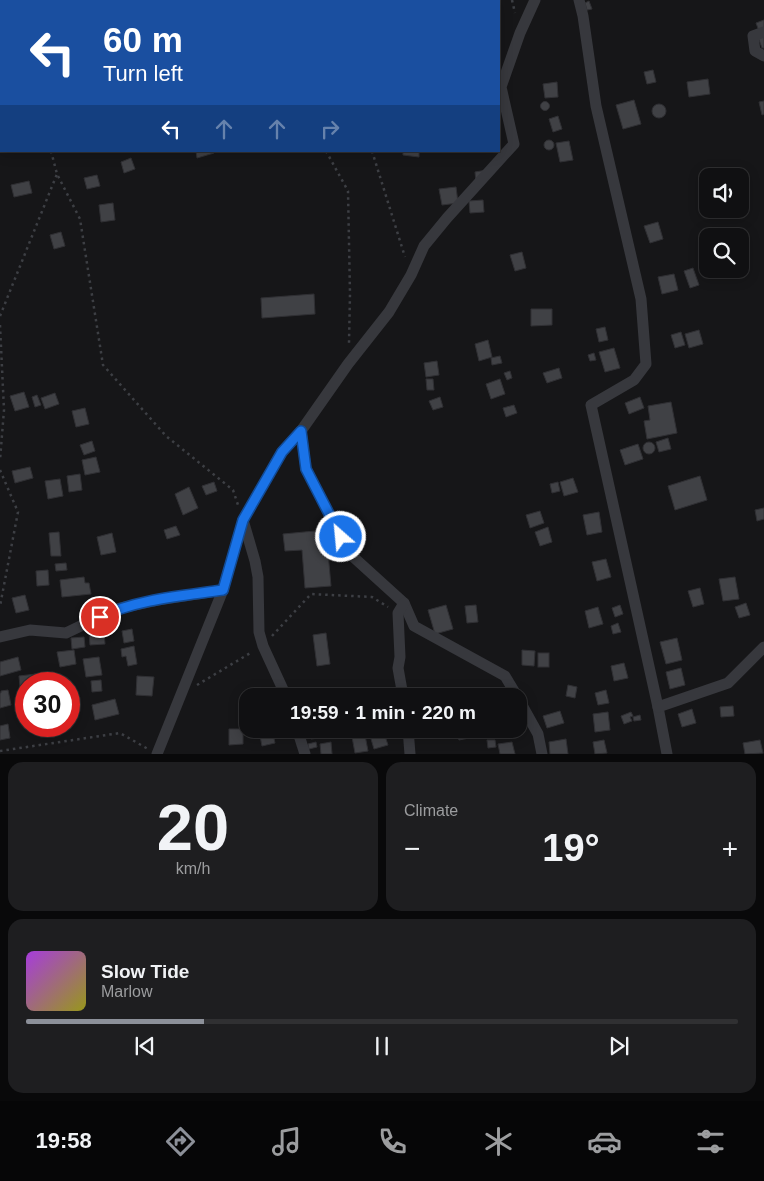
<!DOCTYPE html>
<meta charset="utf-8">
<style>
:root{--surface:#101012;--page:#1e1e20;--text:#f1f3f6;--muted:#9c9d9f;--line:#303032;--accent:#8c9099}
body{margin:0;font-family:Arial,sans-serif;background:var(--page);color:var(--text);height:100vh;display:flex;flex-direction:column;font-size:19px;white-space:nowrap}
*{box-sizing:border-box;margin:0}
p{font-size:16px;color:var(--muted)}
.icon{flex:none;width:28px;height:28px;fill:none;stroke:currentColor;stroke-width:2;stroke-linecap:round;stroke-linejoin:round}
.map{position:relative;height:754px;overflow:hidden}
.side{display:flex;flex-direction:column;gap:8px;padding:8px;background:#09090a;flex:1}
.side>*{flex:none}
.guide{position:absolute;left:0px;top:0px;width:500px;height:152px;box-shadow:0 2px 12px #0003,0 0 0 1px var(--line);background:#1a4fa0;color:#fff;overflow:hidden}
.fabs{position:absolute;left:699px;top:168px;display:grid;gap:10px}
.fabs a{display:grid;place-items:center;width:50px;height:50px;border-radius:10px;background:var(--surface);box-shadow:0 2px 12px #0003,0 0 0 1px var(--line);font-size:25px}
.speed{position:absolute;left:15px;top:672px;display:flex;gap:10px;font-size:25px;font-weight:700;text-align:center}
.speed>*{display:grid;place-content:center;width:65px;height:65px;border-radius:50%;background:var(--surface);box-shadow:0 2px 12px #0003,0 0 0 1px var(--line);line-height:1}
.speed .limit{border:8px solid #d22;background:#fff;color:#111}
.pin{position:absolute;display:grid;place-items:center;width:42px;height:42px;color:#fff;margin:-21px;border:2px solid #fff;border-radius:50%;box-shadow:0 1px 5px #0007}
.me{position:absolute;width:55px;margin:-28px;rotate:333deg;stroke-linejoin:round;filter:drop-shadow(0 0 4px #0008)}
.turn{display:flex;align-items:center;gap:18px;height:105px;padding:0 20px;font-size:22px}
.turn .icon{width:65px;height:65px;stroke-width:2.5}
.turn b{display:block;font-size:35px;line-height:42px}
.lanes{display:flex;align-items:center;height:48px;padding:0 20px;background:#0003;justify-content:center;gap:25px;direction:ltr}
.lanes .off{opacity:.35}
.big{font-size:38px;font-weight:700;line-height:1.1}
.side .widget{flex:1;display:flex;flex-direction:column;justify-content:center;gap:8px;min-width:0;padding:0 18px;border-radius:15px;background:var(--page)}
.side .dial{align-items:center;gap:0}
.dial b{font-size:65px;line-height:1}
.song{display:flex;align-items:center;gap:15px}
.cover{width:60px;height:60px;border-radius:8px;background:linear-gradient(135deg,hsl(280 70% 55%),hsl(60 70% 35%))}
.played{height:5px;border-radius:2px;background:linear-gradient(90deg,var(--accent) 25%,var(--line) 25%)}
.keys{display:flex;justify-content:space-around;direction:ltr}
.heat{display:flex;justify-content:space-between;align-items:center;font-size:28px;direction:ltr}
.side .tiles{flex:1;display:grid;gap:8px;grid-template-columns:1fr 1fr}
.widget:last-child{grid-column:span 2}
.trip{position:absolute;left:239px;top:688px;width:288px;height:50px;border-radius:15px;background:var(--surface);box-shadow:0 2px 12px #0003,0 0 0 1px var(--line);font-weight:700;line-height:50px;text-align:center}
.dock{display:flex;height:80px;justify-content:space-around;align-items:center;background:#060607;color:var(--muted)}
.dock .icon{width:35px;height:35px}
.dock .active{color:var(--accent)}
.dock b{font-size:22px;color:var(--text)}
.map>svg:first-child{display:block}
.building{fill:#404145;stroke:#303034}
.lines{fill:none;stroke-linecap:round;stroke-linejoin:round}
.path{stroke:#3d3f44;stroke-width:2.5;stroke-dasharray:2.5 4;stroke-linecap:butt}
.minor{stroke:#37383d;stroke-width:11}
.route-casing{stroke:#114b97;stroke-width:12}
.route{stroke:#1a73e8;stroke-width:9}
</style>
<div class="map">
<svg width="764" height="754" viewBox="0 0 764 754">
<rect width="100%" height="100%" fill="#161618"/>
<g class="building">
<path d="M589 1 592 9 587 10 585 3Z"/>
<path d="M764 20V29L759 31 756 23Z"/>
<path d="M764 35V48H762L758 37Z"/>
<path d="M653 70 656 82 647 84 644 72Z"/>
<path d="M708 79 710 94 689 97 687 82Z"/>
<path d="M557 82 558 97 545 98 543 84Z"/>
<path d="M634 100 641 124 623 129 616 105Z"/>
<path d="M764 101V114L762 115 759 102Z"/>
<circle cx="545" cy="106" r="4.5"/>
<circle cx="659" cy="111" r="7"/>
<path d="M558 116 562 129 553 132 549 119Z"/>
<circle cx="549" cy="145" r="5"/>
<path d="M569 141 573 160 560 162 556 143Z"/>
<path d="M196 151H214V153L197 158Z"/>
<path d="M403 151H419V157L403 155Z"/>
<path d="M131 158 135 169 124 173 121 162Z"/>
<path d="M487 170 476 182 475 172Z"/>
<path d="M97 175 100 186 87 189 84 178Z"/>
<path d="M29 181 32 193 14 197 11 185Z"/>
<path d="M456 187 458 203 442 205 439 189Z"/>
<path d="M483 200 484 212 470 213 469 201Z"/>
<path d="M113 203 115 220 101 222 99 205Z"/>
<path d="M658 222 663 239 650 243 644 226Z"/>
<path d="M61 232 65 246 54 249 50 235Z"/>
<path d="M522 252 526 268 515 271 510 255Z"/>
<path d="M693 268 699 285 690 288 684 271Z"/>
<path d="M674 274 678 290 662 294 658 277Z"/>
<path d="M314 294 315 314 262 318 261 298Z"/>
<path d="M531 309H552V325L531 326Z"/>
<path d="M605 327 608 340 599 342 596 329Z"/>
<path d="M699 330 703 344 689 348 685 334Z"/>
<path d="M681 332 685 345 675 348 671 335Z"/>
<path d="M488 340 492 357 479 361 475 344Z"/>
<path d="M614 348 620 368 605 372 599 352Z"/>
<path d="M594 353 596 360 590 361 588 355Z"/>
<path d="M500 356 502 363 492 365 491 358Z"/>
<path d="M437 361 439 375 426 377 424 363Z"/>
<path d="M559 368 562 378 547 383 543 373Z"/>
<path d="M510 371 512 378 507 380 504 373Z"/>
<path d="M426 379H433L434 390H427Z"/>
<path d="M500 379 505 394 491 399 486 384Z"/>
<path d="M24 392 29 407 15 411 10 396Z"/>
<path d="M55 393 59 404 45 409 41 398Z"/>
<path d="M37 395 41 405 35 407 32 397Z"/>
<path d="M440 397 443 407 433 410 429 401Z"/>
<path d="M640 397 644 408 629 414 625 403Z"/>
<path d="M671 402 677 433 647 439 644 421 650 420 648 406Z"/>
<path d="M514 405 517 413 506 417 503 408Z"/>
<path d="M85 408 89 424 76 427 72 411Z"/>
<path d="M668 438 671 449 659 452 656 442Z"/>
<path d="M92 441 95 451 84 455 80 445Z"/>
<circle cx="649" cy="448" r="6"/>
<path d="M638 444 643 459 625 465 620 450Z"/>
<path d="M96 457 100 472 85 475 82 460Z"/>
<path d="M30 467 33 478 15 483 12 471Z"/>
<path d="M80 474 82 490 69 492 67 476Z"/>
<path d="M700 476 707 500 675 510 668 486Z"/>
<path d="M573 478 578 492 564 496 560 482Z"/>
<path d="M60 479 63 496 48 499 45 481Z"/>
<path d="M214 482 217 491 206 495 202 486Z"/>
<path d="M558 482 560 491 552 493 550 484Z"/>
<path d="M189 487 198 508 183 515 175 494Z"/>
<path d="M764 508V519L757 521 755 510Z"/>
<path d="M540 511 544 523 530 528 526 515Z"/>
<path d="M599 512 602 532 587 535 583 515Z"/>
<path d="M176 526 180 535 167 539 164 530Z"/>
<path d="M548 527 552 542 540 546 535 532Z"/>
<path d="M326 530 331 586 305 588 302 550 285 551 283 534Z"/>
<path d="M59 532 61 556H51L49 533Z"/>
<path d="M112 533 116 552 101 555 97 537Z"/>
<path d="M606 559 611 577 597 581 592 562Z"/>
<path d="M66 563 67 570 56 571 55 564Z"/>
<path d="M48 570 49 585 37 586 36 571Z"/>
<path d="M84 577 85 583H89L91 594 62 597 60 580Z"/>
<path d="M735 577 739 599 723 601 719 579Z"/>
<path d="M700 588 704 604 693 607 688 591Z"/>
<path d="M25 595 29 610 16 613 12 598Z"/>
<path d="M746 603 750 615 739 618 735 607Z"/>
<path d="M446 605 453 629 435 634 428 610Z"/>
<path d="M476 605 478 622 467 623 465 606Z"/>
<path d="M620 605 623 614 615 617 612 608Z"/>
<path d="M598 607 603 624 589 628 585 611Z"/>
<path d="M618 623 621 632 613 634 611 626Z"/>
<path d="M132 629 134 641 124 643 122 631Z"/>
<path d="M104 632 105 644 90 645 89 633Z"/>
<path d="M326 633 330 664 317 666 313 635Z"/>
<path d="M84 637 85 647 72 649 71 638Z"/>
<path d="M677 638 682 660 666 664 660 642Z"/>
<path d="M134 646 137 664 128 666 126 656 122 657 121 649Z"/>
<path d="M74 650 76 664 60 667 57 652Z"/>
<path d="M522 650 535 651 534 666 522 665Z"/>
<rect x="538" y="653" width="11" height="14"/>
<path d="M18 657 21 670 0 676V662Z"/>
<path d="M99 657 102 675 86 677 83 659Z"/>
<path d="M624 663 628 678 614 681 611 666Z"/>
<path d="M681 668 685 685 670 689 666 672Z"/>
<path d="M53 672 55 680 44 682 42 674Z"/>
<path d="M36 674 37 684H26V686L20 687 19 676Z"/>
<path d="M137 676 154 677 152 696 136 695Z"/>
<path d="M101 680 102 691 92 692 91 681Z"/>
<path d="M568 685 577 687 575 698 566 696Z"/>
<path d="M8 690 11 705 0 708V693H1V691Z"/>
<path d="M606 690 609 703 598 705 595 693Z"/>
<path d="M115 699 119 714 95 720 92 705Z"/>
<path d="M733 706 734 716 721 717 720 707Z"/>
<path d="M692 709 696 723 682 727 678 714Z"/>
<path d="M69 710 73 723 69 724Z"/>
<path d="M560 711 564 723 547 728 543 716Z"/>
<path d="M608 712 610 730 595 732 593 714Z"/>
<path d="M631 712 633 716 630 717 632 721 624 724 621 716Z"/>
<path d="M640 715 641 720 634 721 633 717Z"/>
<path d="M8 724 10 738 0 740V726Z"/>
<path d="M229 729H243V744L229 745Z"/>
<path d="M272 729 275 743 262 746 259 731Z"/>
<path d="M310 729H326L327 737 311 739Z"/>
<path d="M368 729H388L390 737 386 739 388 745 374 749Z"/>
<path d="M427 729H441V730L428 734Z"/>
<path d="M455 729H466L469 738 459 740Z"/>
<path d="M365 735 368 751 355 753 352 737Z"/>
<path d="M566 739 568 754H550L549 742Z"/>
<path d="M487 740H495L496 747 488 748Z"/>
<path d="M604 740 607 753 595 754 593 742Z"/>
<path d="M760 740 763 753 745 754 743 743Z"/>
<path d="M316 742 317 747 309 749 308 744Z"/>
<path d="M331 742 332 754H321L320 744Z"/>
<path d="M512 742 515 754H500L498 744Z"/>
</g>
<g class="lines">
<g class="path">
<path d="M326 0V1"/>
<path d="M512 0 515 13"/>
<path d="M51 151 57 174 80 219 103 365 166 436 233 490 238 505"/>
<path d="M326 151 348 191 350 294 349 343"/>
<path d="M372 151 405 257"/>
<path d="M0 316 57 174"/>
<path d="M0 325 4 410 0 460"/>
<path d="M0 470 18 512 0 606"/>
<path d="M272 636 311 594 372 597 388 607"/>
<path d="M197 685 252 652"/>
<path d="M0 751 120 733 148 749"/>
</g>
<g class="minor">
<path d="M579 0 583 16 596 106 641 299 646 364 634 380 591 405 658 707 667 754"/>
<path d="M200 1 204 0"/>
<path d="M764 32 753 36 755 51 764 56"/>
<path d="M0 42H1"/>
<path d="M301 431 306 469 350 554 404 603 414 626 505 676 517 696"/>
<path d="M243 520 255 561 258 577 259 632 263 646 286 696"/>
<path d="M0 637 30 630 66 633 116 609 158 600 223 590"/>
<path d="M403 696 398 668 400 657 398 613 404 603"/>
<path d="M518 698 538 734 542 754"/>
<path d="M658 707 728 683 764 647"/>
<path d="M297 729 305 754"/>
<path d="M408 729 410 754"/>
<path d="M157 754 223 590 243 520 282 452 301 431 348 364 389 312 411 275 424 246 447 218 514 144 501 87 520 33 535 0"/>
</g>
</g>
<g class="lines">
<g class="route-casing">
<path id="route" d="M100 617C138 599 182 596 223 590L243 520 282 452 301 431 306 469 341 537"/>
</g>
<use href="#route" class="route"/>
</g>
</svg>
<div class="fabs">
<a><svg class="icon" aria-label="sound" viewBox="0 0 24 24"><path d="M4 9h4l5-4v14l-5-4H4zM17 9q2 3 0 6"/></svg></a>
<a><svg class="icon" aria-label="search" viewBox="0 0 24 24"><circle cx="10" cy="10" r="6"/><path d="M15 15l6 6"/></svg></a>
</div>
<div class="speed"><div class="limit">30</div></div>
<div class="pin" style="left:100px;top:617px;background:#d93025"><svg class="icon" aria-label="arrive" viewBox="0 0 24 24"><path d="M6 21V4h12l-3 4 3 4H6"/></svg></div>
<svg class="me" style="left:341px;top:537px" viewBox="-20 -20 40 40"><circle r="17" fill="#1a73e8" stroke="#fff" stroke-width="3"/><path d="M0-11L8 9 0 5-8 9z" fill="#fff"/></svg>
<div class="trip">19:59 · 1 min · 220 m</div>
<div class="guide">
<div class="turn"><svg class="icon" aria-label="left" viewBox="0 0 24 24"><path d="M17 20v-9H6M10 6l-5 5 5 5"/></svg><div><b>60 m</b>Turn left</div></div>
<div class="lanes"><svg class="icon" aria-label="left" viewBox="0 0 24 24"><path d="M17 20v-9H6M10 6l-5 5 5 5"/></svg><svg class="icon off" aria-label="ahead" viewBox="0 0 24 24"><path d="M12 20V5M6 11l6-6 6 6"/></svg><svg class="icon off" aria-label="ahead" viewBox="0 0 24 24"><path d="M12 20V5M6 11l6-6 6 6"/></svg><svg class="icon off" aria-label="right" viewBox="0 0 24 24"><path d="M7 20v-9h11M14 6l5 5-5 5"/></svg></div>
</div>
</div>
<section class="side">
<div class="tiles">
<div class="widget dial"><b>20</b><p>km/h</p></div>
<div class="widget"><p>Climate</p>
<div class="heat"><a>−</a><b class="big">19°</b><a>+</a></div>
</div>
<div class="widget">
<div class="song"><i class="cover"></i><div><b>Slow Tide</b><p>Marlow</p></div></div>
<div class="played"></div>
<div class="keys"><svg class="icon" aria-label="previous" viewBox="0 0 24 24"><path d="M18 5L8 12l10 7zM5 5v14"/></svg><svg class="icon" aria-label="pause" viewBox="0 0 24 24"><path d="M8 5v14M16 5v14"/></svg><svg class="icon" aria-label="next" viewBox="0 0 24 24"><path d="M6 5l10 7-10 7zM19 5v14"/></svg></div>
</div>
</div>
</section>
<nav class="dock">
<b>19:58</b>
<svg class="icon active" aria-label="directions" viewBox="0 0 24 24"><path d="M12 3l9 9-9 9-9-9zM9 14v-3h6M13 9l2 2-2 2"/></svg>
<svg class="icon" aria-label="music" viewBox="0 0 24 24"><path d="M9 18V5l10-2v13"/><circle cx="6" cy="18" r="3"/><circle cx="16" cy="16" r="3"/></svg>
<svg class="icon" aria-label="phone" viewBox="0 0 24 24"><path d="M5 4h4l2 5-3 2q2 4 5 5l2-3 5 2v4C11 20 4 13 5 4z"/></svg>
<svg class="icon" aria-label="climate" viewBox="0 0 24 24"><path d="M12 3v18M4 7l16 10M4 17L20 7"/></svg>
<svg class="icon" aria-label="car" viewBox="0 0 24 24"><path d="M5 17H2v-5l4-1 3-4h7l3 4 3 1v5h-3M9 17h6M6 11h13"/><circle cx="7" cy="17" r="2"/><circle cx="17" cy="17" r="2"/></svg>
<svg class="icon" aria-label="filters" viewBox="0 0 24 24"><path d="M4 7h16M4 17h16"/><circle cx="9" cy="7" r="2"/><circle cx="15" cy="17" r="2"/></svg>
</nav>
